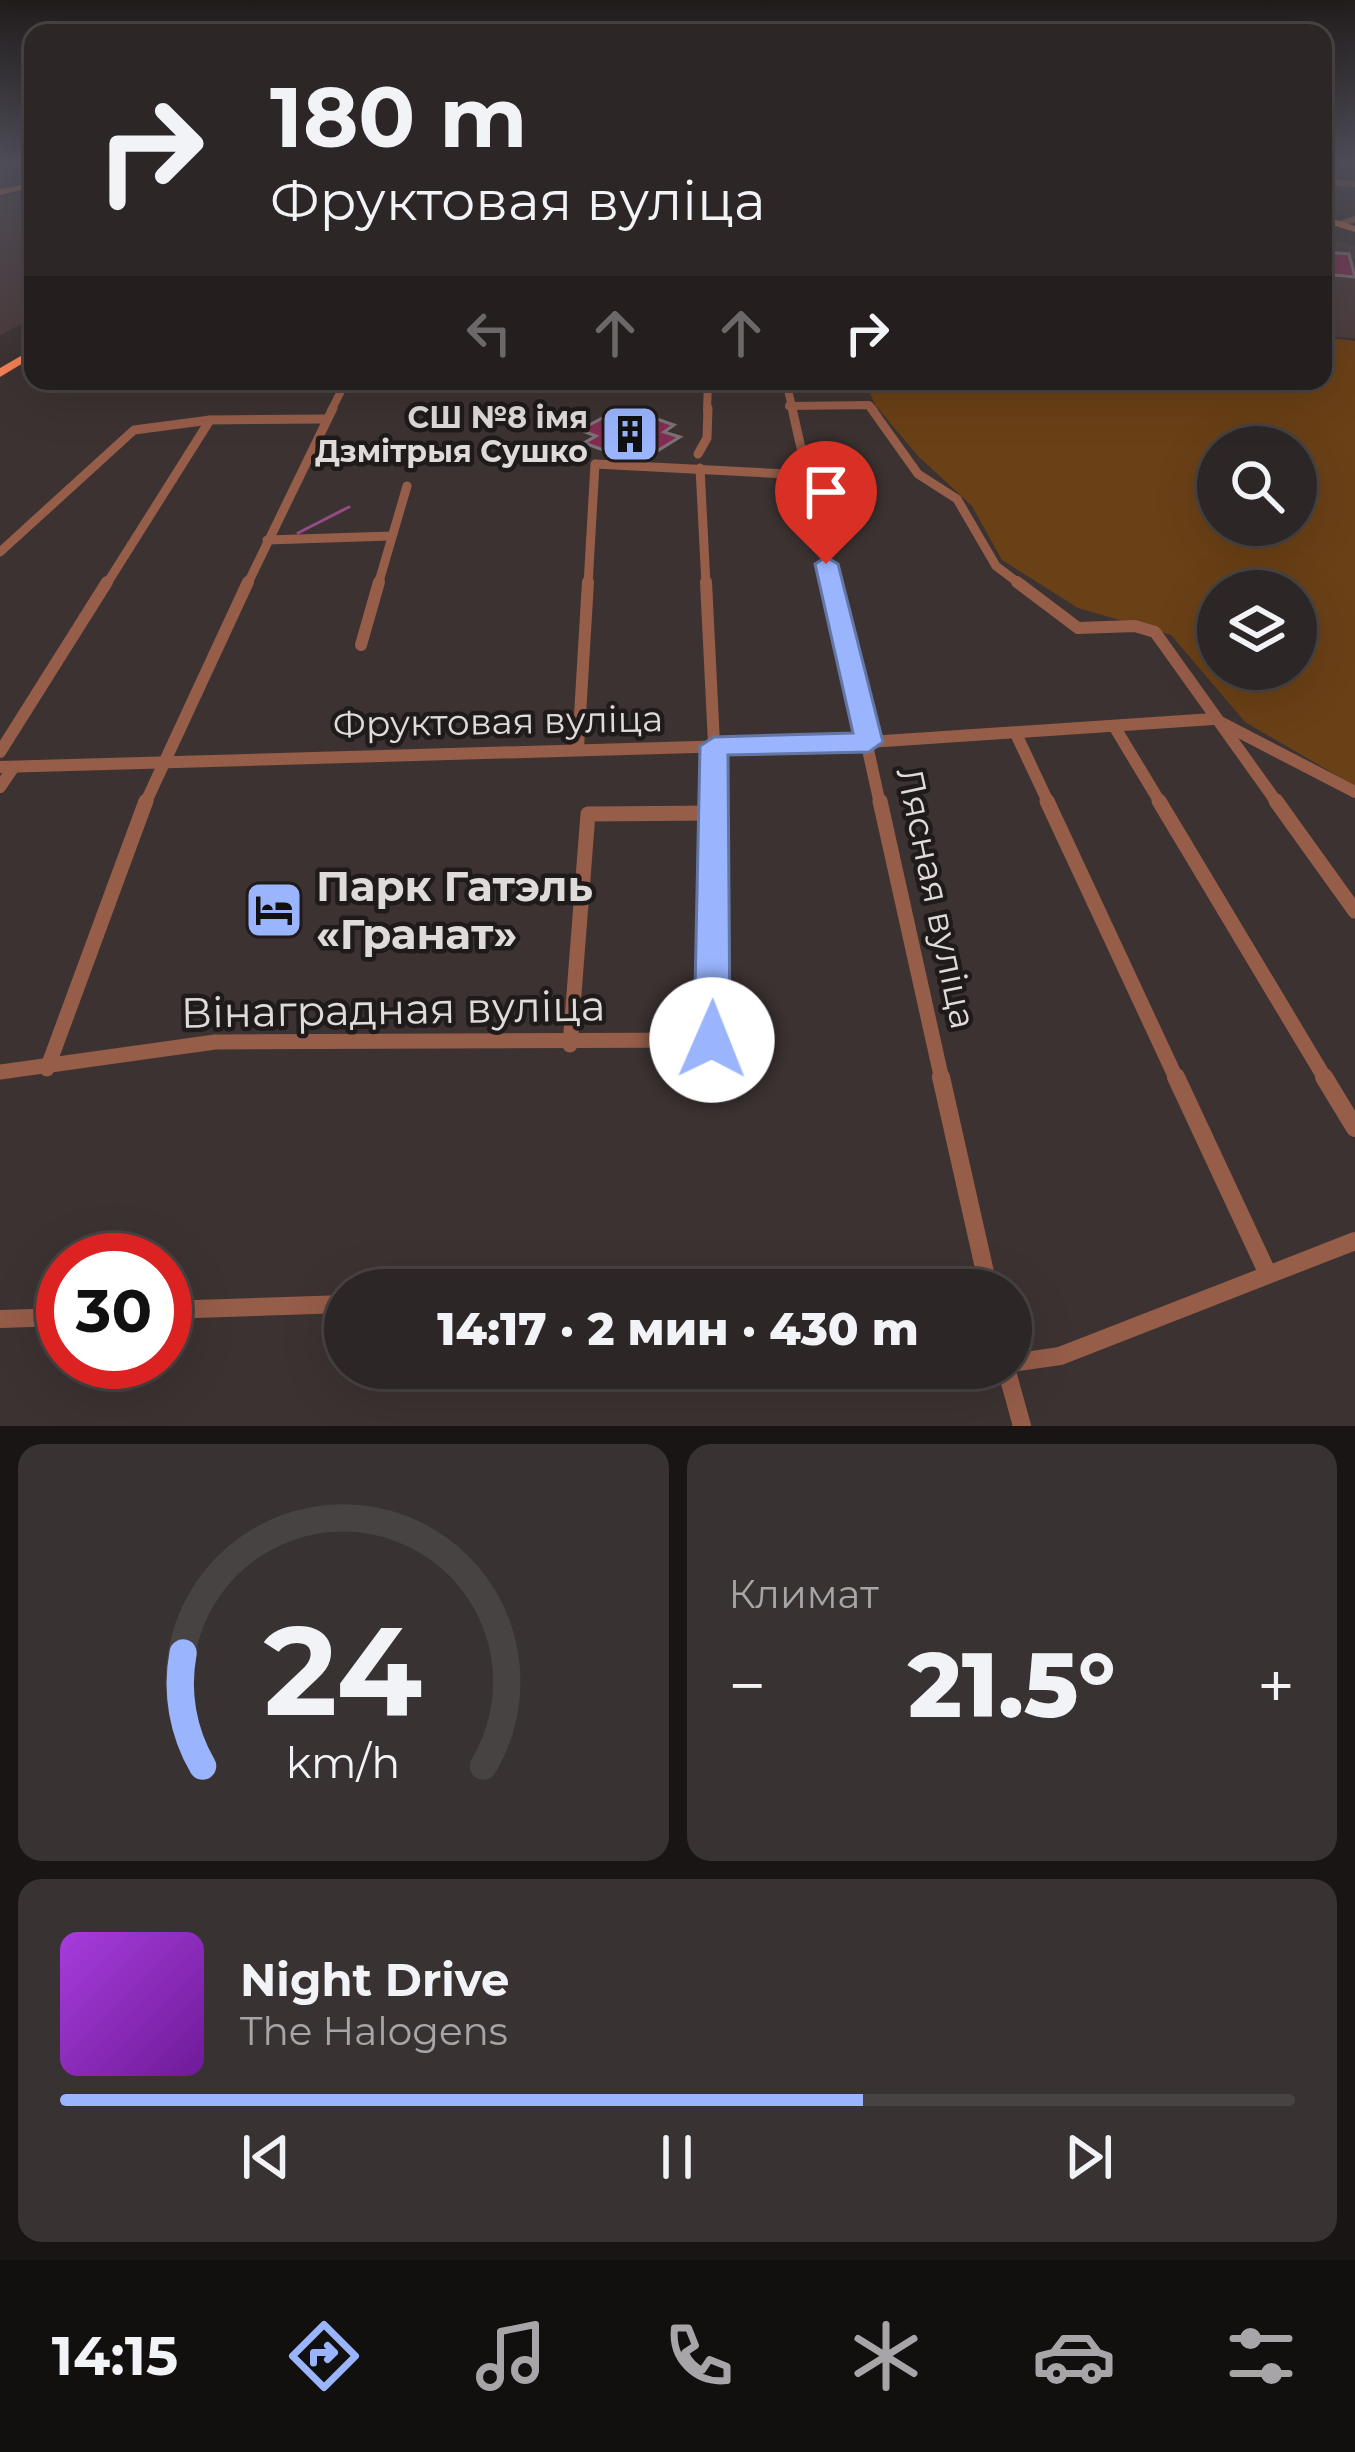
<!DOCTYPE html>
<html lang="ru">
<meta charset="utf-8">
<style>
:root{--surface:#2d2626;--page:#393232;--text:#f1f3f6;--muted:#a7a5a7;--line:#484343;--accent:#9ab5fd}
body{margin:0;font-family:Montserrat,sans-serif;background:var(--page);color:var(--text);height:100vh;display:flex;flex-direction:column;font-size:45px;white-space:nowrap}
*{box-sizing:border-box;margin:0}
p{font-size:39px;color:var(--muted)}
.icon{flex:none;width:66px;height:66px;fill:none;stroke:currentColor;stroke-width:2;stroke-linecap:round;stroke-linejoin:round}
.map{position:relative;height:1426px;overflow:hidden}
.panel{display:flex;flex-direction:column;gap:18px;padding:18px;background:#191515;flex:1}
.panel>*{flex:none}
.top-card{position:absolute;left:24px;top:24px;width:1308px;height:366px;border-radius:24px;box-shadow:0 12px 48px #0002,0 0 0 3px var(--line);background:#2d2626;color:var(--text);overflow:hidden}
.controls{position:absolute;left:1197px;top:426px;display:grid;gap:24px}
.controls a{display:grid;place-items:center;width:120px;height:120px;border-radius:50%;background:var(--surface);box-shadow:0 12px 48px #0002,0 0 0 3px var(--line);font-size:60px}
.speed{position:absolute;left:36px;top:1233px;display:flex;gap:24px;font-size:60px;font-weight:700;text-align:center}
.speed>*{display:grid;place-content:center;width:156px;height:156px;border-radius:50%;background:var(--surface);box-shadow:0 12px 48px #0002,0 0 0 3px var(--line);line-height:1}
.speed .limit{border:18px solid #d22;background:#fff;color:#111}
.pin{position:absolute;display:grid;place-items:center;width:102px;height:102px;color:#fff;margin:-123px -51px;border-radius:50% 50% 50% 0;rotate:-45deg;box-shadow:0 0 12px #0007}
.pin .icon{rotate:45deg}
.me{position:absolute;width:132px;margin:-66px;rotate:1deg;stroke-linejoin:round;filter:drop-shadow(0 0 9px #0008)}
.turn{display:flex;align-items:center;gap:42px;height:252px;padding:0 48px;font-size:54px}
.turn .icon{width:156px;height:156px;stroke-width:2.5}
.turn b{display:block;font-size:84px;line-height:102px}
.lanes{display:flex;align-items:center;height:114px;padding:0 48px;background:#0003;justify-content:center;gap:60px;direction:ltr}
.lanes .off{opacity:.35}
.big{font-size:90px;font-weight:800;line-height:1.1}
.panel .card{flex:1;display:flex;flex-direction:column;justify-content:center;gap:18px;min-width:0;padding:0 42px;border-radius:24px;background:var(--page)}
.panel .dial{align-items:center;gap:0}
.dial svg{height:312px;overflow:visible;fill:none;stroke:var(--line);stroke-width:7;stroke-linecap:round;text-anchor:middle}
.dial text{fill:var(--text);stroke:none}
.song{display:flex;align-items:center;gap:36px}
.cover{width:144px;height:144px;border-radius:18px;background:linear-gradient(135deg,hsl(280 70% 55%),hsl(280 70% 35%))}
.played{height:12px;border-radius:6px;background:linear-gradient(90deg,var(--accent) 65%,var(--line) 65%)}
.keys{display:flex;justify-content:space-around;direction:ltr}
.heat{display:flex;justify-content:space-between;align-items:center;font-size:66px;direction:ltr}
.panel .tiles{flex:1;display:grid;gap:18px;grid-template-columns:1fr 1fr}
.card:last-child{grid-column:span 2}
.trip{position:absolute;left:324px;top:1269px;width:708px;height:120px;border-radius:60px;background:var(--surface);box-shadow:0 12px 48px #0002,0 0 0 3px var(--line);font-weight:800;line-height:120px;text-align:center}
.dock{display:flex;height:192px;justify-content:space-around;align-items:center;background:#120f0f;color:var(--muted)}
.dock .icon{width:84px;height:84px}
.dock .on{color:var(--accent)}
.dock b{font-size:54px;color:var(--text)}
.map>svg:first-child{display:block}
.built{fill:#4b3a3a}
.green{fill:#6a4016;fill-rule:evenodd}
.lines{fill:none;stroke-linecap:round;stroke-linejoin:round}
.stream{stroke:#934c86;stroke-width:3}
.building{fill:#812d51;stroke:#7c7175;stroke-width:3}
.street-far5{stroke:#965d49;stroke-width:6}
.street-far4{stroke:#965d49;stroke-width:8}
.street-far3{stroke:#965d49;stroke-width:9}
.street-far2{stroke:#965d49;stroke-width:12}
.street-far1{stroke:#965d49;stroke-width:15}
.street{stroke:#965d49;stroke-width:18}
.secondary{fill:#cb7150;fill-rule:evenodd}
.primary{fill:#f48055;fill-rule:evenodd}
.route{fill:#9ab5fd;stroke:#6476a4;stroke-width:3}
.labels{text-anchor:middle;dominant-baseline:central;stroke-width:9;stroke-linejoin:round;paint-order:stroke}
.far-poi-label{font-size:30px;font-weight:bold;fill:#e1dada;stroke:#201b1b;text-anchor:end}
.street-label{font-size:36px;fill:#e1dada;stroke:#201b1b}
.near-poi-label{font-size:42px;font-weight:bold;fill:#e1dada;stroke:#201b1b;text-anchor:start}
.near-street-label{font-size:42px;fill:#e1dada;stroke:#201b1b}
</style>
<div class="map">
<svg width="1355" height="1426" viewBox="0 0 1355 1426">
<rect width="100%" height="100%" fill="#3c3232"/>
<g class="built">
<path d="M33 191V317L0 336V197Z"/>
<path d="M1323 237 1355 246V338L1323 336Z"/>
</g>
<path class="green" d="M1328 338 1355 341V786L1245 722 1171 635 1078 608 1002 560 972 506 918 456 875 405 865 381H1323ZM1218 447H1296V525H1218ZM1218 591H1296V669H1218Z"/>
<g class="lines">
<path class="stream" d="M298 533 349 507"/>
</g>
<g class="building">
<path d="M1323 252 1349 254 1355 277 1323 274Z"/>
<path d="M612 413 630 419 640 413 674 425 664 432 680 437 649 456 632 450 620 456 584 443 596 436 580 430Z"/>
</g>
<g class="lines">
<g class="street-far5">
<path d="M1323 172 1337 183 1355 184"/>
<path d="M1340 224 1355 219"/>
</g>
<g class="street-far4">
<path d="M786 381 793 411"/>
<path d="M789 406 869 405 874 411"/>
<path d="M331 411 346 381"/>
<path d="M707 411 708 381"/>
</g>
<g class="street-far3">
<path d="M792 408 832 585"/>
<path d="M871 408 918 474 957 499 996 566 1021 585"/>
<path d="M698 454 707 438 708 408"/>
<path d="M700 468 706 585"/>
<path d="M267 540 391 536"/>
<path d="M0 552 134 430 210 420"/>
<path d="M106 585 210 420 325 419"/>
<path d="M247 585 333 408"/>
<path d="M378 585 407 486"/>
<path d="M588 585 595 464 805 475"/>
</g>
<g class="street-far2">
<path d="M706 582 717 804"/>
<path d="M831 582 880 804"/>
<path d="M1017 582 1078 628 1135 626 1155 632 1278 804"/>
<path d="M361 645 379 582"/>
<path d="M1220 722 1355 792"/>
<path d="M1114 726 1161 804"/>
<path d="M1017 736 1049 804"/>
<path d="M578 748 588 582"/>
<path d="M0 752 107 582"/>
<path d="M0 767 869 742 1213 719"/>
<path d="M0 787 13 768"/>
<path d="M145 804 248 582"/>
</g>
<g class="street-far1">
<path d="M880 801 942 1080"/>
<path d="M1047 801 1177 1080"/>
<path d="M1159 801 1326 1080"/>
<path d="M1276 801 1355 911"/>
<path d="M570 1045 588 814 717 813"/>
<path d="M47 1069 146 801"/>
<path d="M0 1072 215 1042 712 1040 716 801"/>
</g>
<g class="street">
<path d="M941 1077 989 1290"/>
<path d="M1176 1077 1267 1272"/>
<path d="M1324 1077 1355 1128"/>
<path d="M165 1310 345 1304"/>
<path d="M0 1319 63 1317"/>
<path d="M1011 1363 1060 1356 1355 1241"/>
<path d="M1006 1368 1022 1426"/>
</g>
<g class="secondary">
<path d="M33 183V187L0 195V189Z"/>
<path d="M1323 216 1355 226V232L1323 222Z"/>
</g>
<path class="primary" d="M33 349V357L0 377V368Z"/>
</g>
<linearGradient id="sky" x2="0" y2="1"><stop stop-color="#211c1c"/><stop offset="0.45" stop-color="#504f5a"/><stop offset="1" stop-color="#504f5a" stop-opacity="0"/></linearGradient>
<rect width="1355" height="362" fill="url(#sky)"/>
<path class="route" d="M826 557 838 564 883 742 869 752 728 755 730 1040 725 1051 712 1056 699 1051 694 1040 700 746 714 737 853 733 815 564Z"/>
<defs>
<g id="building-square" transform="scale(3)"><rect x="-9" y="-9" width="18" height="18" rx="4" fill="#9ab5fd" stroke="#201b1b"/><path d="M-4-6H4V6H1V3H-1V6H-4ZM-2.5-4.3h1.7v1.8h-1.7ZM.8-4.3h1.7v1.8H.8ZM-2.5-1h1.7V.8h-1.7ZM.8-1h1.7V.8H.8Z" fill="#111"/></g>
<g id="hotel-square" transform="scale(3)"><rect x="-9" y="-9" width="18" height="18" rx="4" fill="#9ab5fd" stroke="#201b1b"/><path d="M-6-4.5h1.5V1H6V5H4.5V3h-9V5H-6ZM-4 0a1.8 1.8 0 1 1 3.6 0ZM.5 0V-2.5h3Q6-2.5 6 0Z" fill="#111"/></g>
</defs>
<g fill-rule="evenodd">
<use href="#building-square" x="630" y="434"/>
<use href="#hotel-square" x="274" y="910"/>
</g>
<g class="labels">
<g class="far-poi-label">
<text x="588" y="417">СШ №8 імя<tspan x="588" dy="34">Дзмітрыя Сушко</tspan></text>
</g>
<g class="street-label">
<text transform="translate(498 721) rotate(-1)">Фруктовая вуліца</text>
<text transform="translate(937 898) rotate(78)">Лясная вуліца</text>
</g>
<g class="near-poi-label">
<text x="316" y="886">Парк Гатэль<tspan x="316" dy="48">«Гранат»</tspan></text>
</g>
<g class="near-street-label">
<text transform="translate(393 1009) rotate(-1)">Вінаградная вуліца</text>
</g>
</g>
</svg>
<div class="controls">
<a><svg class="icon" aria-label="search" viewBox="0 0 24 24"><circle cx="10" cy="10" r="6"/><path d="M15 15l6 6"/></svg></a>
<a><svg class="icon" aria-label="layers" viewBox="0 0 24 24"><path d="M12 4l9 5-9 5-9-5zM3 14l9 5 9-5"/></svg></a>
</div>
<div class="speed"><div class="limit">30</div></div>
<div class="pin" style="left:826px;top:564px;background:#d93025"><svg class="icon" aria-label="arrive" viewBox="0 0 24 24"><path d="M6 21V4h12l-3 4 3 4H6"/></svg></div>
<svg class="me" style="left:712px;top:1040px" viewBox="-20 -20 40 40"><circle r="19" fill="#fff"/><path d="M0-13L10 11 0 6-10 11z" fill="#9ab5fd"/></svg>
<div class="trip">14:17 · 2 мин · 430 m</div>
<div class="top-card">
<div class="turn"><svg class="icon" aria-label="right" viewBox="0 0 24 24"><path d="M7 20v-9h11M14 6l5 5-5 5"/></svg><div><b>180 m</b>Фруктовая вуліца</div></div>
<div class="lanes"><svg class="icon off" aria-label="left" viewBox="0 0 24 24"><path d="M17 20v-9H6M10 6l-5 5 5 5"/></svg><svg class="icon off" aria-label="ahead" viewBox="0 0 24 24"><path d="M12 20V5M6 11l6-6 6 6"/></svg><svg class="icon off" aria-label="ahead" viewBox="0 0 24 24"><path d="M12 20V5M6 11l6-6 6 6"/></svg><svg class="icon" aria-label="right" viewBox="0 0 24 24"><path d="M7 20v-9h11M14 6l5 5-5 5"/></svg></div>
</div>
</div>
<section class="panel">
<div class="tiles">
<div class="card dial"><svg viewBox="0 0 100 80">
<path d="M14 69A42 42 0 1 1 86 69"/>
<path d="M14 69A42 42 0 0 1 9 40" stroke="#9ab5fd"/>
<text x="50" y="56" font-size="32" font-weight="700">24</text>
<text x="50" y="72" font-size="11">km/h</text>
</svg></div>
<div class="card"><p>Климат</p>
<div class="heat"><a>−</a><b class="big">21.5°</b><a>+</a></div>
</div>
<div class="card">
<div class="song"><i class="cover"></i><div><b>Night Drive</b><p>The Halogens</p></div></div>
<div class="played"></div>
<div class="keys"><svg class="icon" aria-label="previous" viewBox="0 0 24 24"><path d="M18 5L8 12l10 7zM5 5v14"/></svg><svg class="icon" aria-label="pause" viewBox="0 0 24 24"><path d="M8 5v14M16 5v14"/></svg><svg class="icon" aria-label="next" viewBox="0 0 24 24"><path d="M6 5l10 7-10 7zM19 5v14"/></svg></div>
</div>
</div>
</section>
<nav class="dock">
<b>14:15</b>
<svg class="icon on" aria-label="directions" viewBox="0 0 24 24"><path d="M12 3l9 9-9 9-9-9zM9 14v-3h6M13 9l2 2-2 2"/></svg>
<svg class="icon" aria-label="music" viewBox="0 0 24 24"><path d="M9 18V5l10-2v13"/><circle cx="6" cy="18" r="3"/><circle cx="16" cy="16" r="3"/></svg>
<svg class="icon" aria-label="phone" viewBox="0 0 24 24"><path d="M5 4h4l2 5-3 2q2 4 5 5l2-3 5 2v4C11 20 4 13 5 4z"/></svg>
<svg class="icon" aria-label="climate" viewBox="0 0 24 24"><path d="M12 3v18M4 7l16 10M4 17L20 7"/></svg>
<svg class="icon" aria-label="car" viewBox="0 0 24 24"><path d="M5 17H2v-5l4-1 3-4h7l3 4 3 1v5h-3M9 17h6M6 11h13"/><circle cx="7" cy="17" r="2"/><circle cx="17" cy="17" r="2"/></svg>
<svg class="icon" aria-label="filters" viewBox="0 0 24 24"><path d="M4 7h16M4 17h16"/><circle cx="9" cy="7" r="2"/><circle cx="15" cy="17" r="2"/></svg>
</nav>
